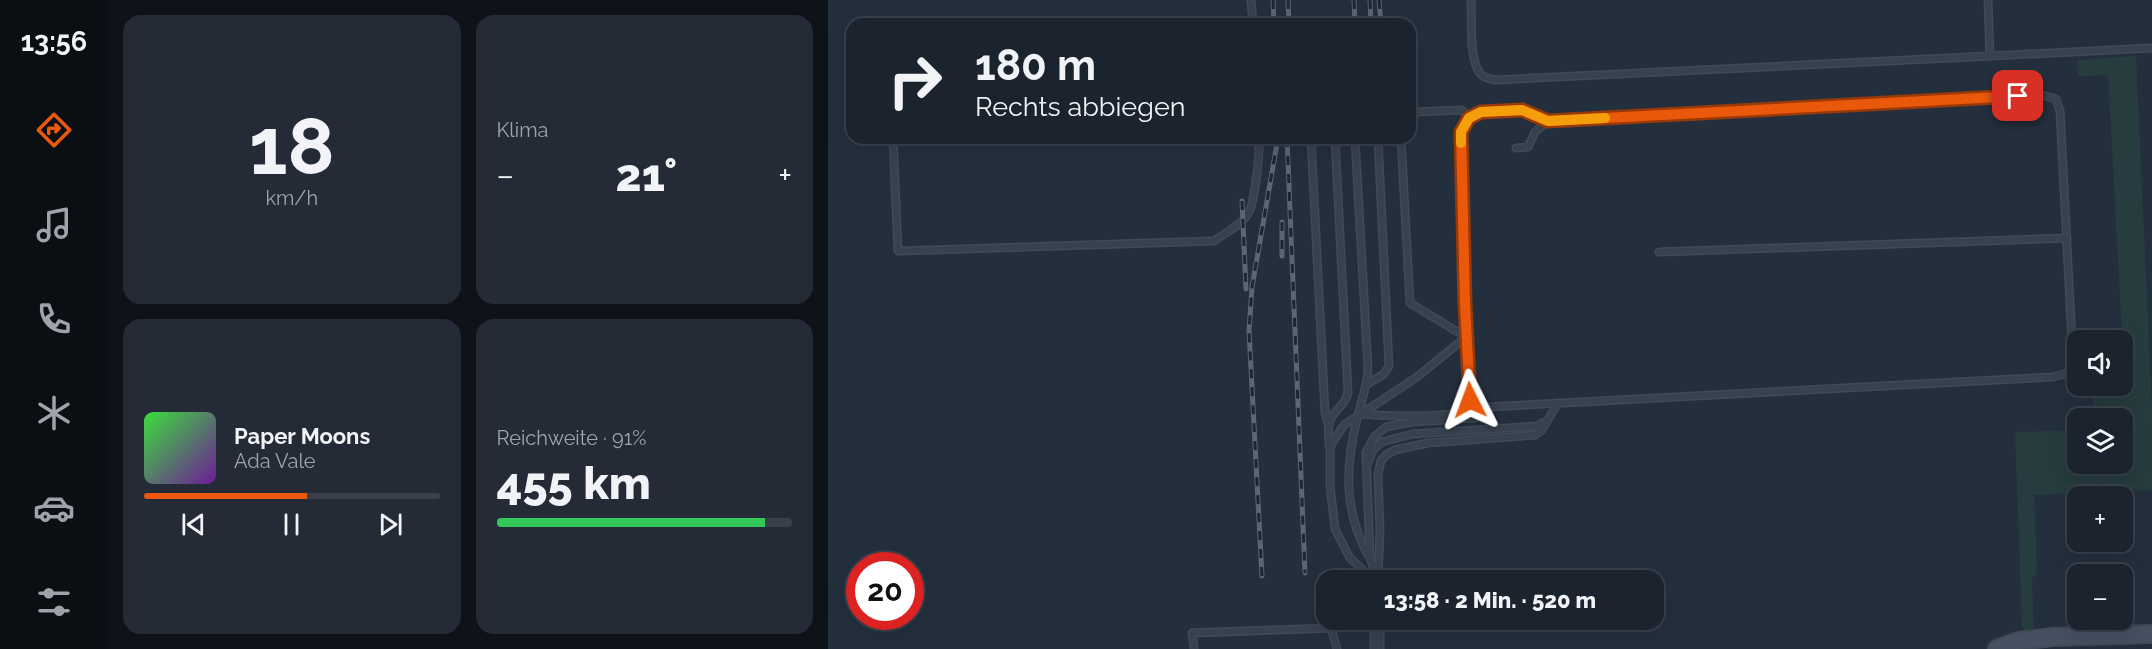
<!DOCTYPE html>
<html lang="de">
<meta charset="utf-8">
<style>
:root{--surface:#1b232e;--page:#242b36;--text:#f1f3f6;--muted:#a0a4aa;--line:#39404a;--accent:#ea580c}
body{margin:0;font-family:Raleway,sans-serif;background:var(--page);color:var(--text);height:100vh;display:flex;flex-direction:column;font-size:22px;white-space:nowrap}
*{box-sizing:border-box;margin:0}
p{font-size:20px;color:var(--muted)}
.icon{flex:none;width:33px;height:33px;fill:none;stroke:currentColor;stroke-width:2;stroke-linecap:round;stroke-linejoin:round}
.map{position:relative;flex:1;overflow:hidden}
.sheet{display:flex;flex-direction:column;gap:15px;padding:15px;background:#0f1319;width:720px}
.sheet>*{flex:none}
.top-card{position:absolute;left:18px;top:18px;width:570px;height:126px;border-radius:18px;box-shadow:0 6px 24px #0002,0 0 0 2px var(--line);background:#1b232e;color:var(--text);overflow:hidden}
.tools{position:absolute;left:1239px;top:330px;display:grid;gap:12px}
.tools a{display:grid;place-items:center;width:66px;height:66px;border-radius:12px;background:var(--surface);box-shadow:0 6px 24px #0002,0 0 0 2px var(--line);font-size:30px}
.speed{position:absolute;left:18px;top:552px;display:flex;gap:12px;font-size:30px;font-weight:700;text-align:center}
.speed>*{display:grid;place-content:center;width:78px;height:78px;border-radius:50%;background:var(--surface);box-shadow:0 6px 24px #0002,0 0 0 2px var(--line);line-height:1}
.speed .limit{border:9px solid #d22;background:#fff;color:#111}
.pin{position:absolute;display:grid;place-items:center;width:51px;height:51px;color:#fff;margin:-26px;border-radius:12px;box-shadow:0 3px 9px #0006}
.me{position:absolute;width:66px;margin:-33px;rotate:357deg;stroke-linejoin:round;filter:drop-shadow(0 0 4px #0008)}
.turn{display:flex;align-items:center;gap:21px;height:126px;padding:0 30px;font-size:27px}
.turn .icon{width:78px;height:78px;stroke-width:2.5}
.turn b{display:block;font-size:42px;line-height:51px}
.big{font-size:45px;font-weight:800;line-height:1.1}
.sheet .widget{flex:1;display:flex;flex-direction:column;justify-content:center;gap:9px;min-width:0;padding:0 21px;border-radius:18px;background:var(--page)}
.sheet .dial{align-items:center;gap:0}
.dial b{font-size:78px;line-height:1}
.song{display:flex;align-items:center;gap:18px}
.cover{width:72px;height:72px;border-radius:9px;background:linear-gradient(135deg,hsl(120 70% 55%),hsl(280 70% 35%))}
.played{height:6px;border-radius:3px;background:linear-gradient(90deg,var(--accent) 55%,var(--line) 55%)}
.keys{display:flex;justify-content:space-around;direction:ltr}
.heat{display:flex;justify-content:space-between;align-items:center;font-size:33px;direction:ltr}
.charge{height:9px;border-radius:4px;background:linear-gradient(90deg,#34c759 91%,var(--line) 0)}
.sheet .tiles{flex:1;display:grid;gap:15px;grid-template-columns:repeat(2,1fr)}
.trip{position:absolute;left:488px;top:570px;width:348px;height:60px;border-radius:18px;background:var(--surface);box-shadow:0 6px 24px #0002,0 0 0 2px var(--line);font-weight:800;line-height:60px;text-align:center}
main{display:flex;flex:1;min-height:0}
.tab-bar{display:flex;flex-direction:column;width:108px;justify-content:space-around;align-items:center;background:#0b0e12;color:var(--muted)}
.tab-bar .icon{width:42px;height:42px}
.tab-bar .current{color:var(--accent)}
.tab-bar b{font-size:27px;color:var(--text)}
.map>svg:first-child{display:block}
.green{fill:#263c3f}
.lines{fill:none;stroke-linecap:round;stroke-linejoin:round}
.lane-casing{stroke:#414a57;stroke-width:9}
.street-casing{stroke:#414a57;stroke-width:15}
.secondary-casing{stroke:#414a57;stroke-width:20}
.lane{stroke:#38414e;stroke-width:6}
.street{stroke:#38414e;stroke-width:12}
.secondary{stroke:#465061;stroke-width:16}
.rail-casing{stroke:#5a6575;stroke-width:5}
.rail{stroke:#1d2633;stroke-width:3;stroke-dasharray:9;stroke-linecap:butt}
.route-casing{stroke:#983908;stroke-width:15}
.route{stroke:#ea580c;stroke-width:10}
.slow{stroke:#f59e0b;stroke-width:10}
</style>
<main>
<nav class="tab-bar">
<b>13:56</b>
<svg class="icon current" aria-label="directions" viewBox="0 0 24 24"><path d="M12 3l9 9-9 9-9-9zM9 14v-3h6M13 9l2 2-2 2"/></svg>
<svg class="icon" aria-label="music" viewBox="0 0 24 24"><path d="M9 18V5l10-2v13"/><circle cx="6" cy="18" r="3"/><circle cx="16" cy="16" r="3"/></svg>
<svg class="icon" aria-label="phone" viewBox="0 0 24 24"><path d="M5 4h4l2 5-3 2q2 4 5 5l2-3 5 2v4C11 20 4 13 5 4z"/></svg>
<svg class="icon" aria-label="climate" viewBox="0 0 24 24"><path d="M12 3v18M4 7l16 10M4 17L20 7"/></svg>
<svg class="icon" aria-label="car" viewBox="0 0 24 24"><path d="M5 17H2v-5l4-1 3-4h7l3 4 3 1v5h-3M9 17h6M6 11h13"/><circle cx="7" cy="17" r="2"/><circle cx="17" cy="17" r="2"/></svg>
<svg class="icon" aria-label="filters" viewBox="0 0 24 24"><path d="M4 7h16M4 17h16"/><circle cx="9" cy="7" r="2"/><circle cx="15" cy="17" r="2"/></svg>
</nav>
<section class="sheet">
<div class="tiles">
<div class="widget dial"><b>18</b><p>km/h</p></div>
<div class="widget"><p>Klima</p>
<div class="heat"><a>−</a><b class="big">21°</b><a>+</a></div>
</div>
<div class="widget">
<div class="song"><i class="cover"></i><div><b>Paper Moons</b><p>Ada Vale</p></div></div>
<div class="played"></div>
<div class="keys"><svg class="icon" aria-label="previous" viewBox="0 0 24 24"><path d="M18 5L8 12l10 7zM5 5v14"/></svg><svg class="icon" aria-label="pause" viewBox="0 0 24 24"><path d="M8 5v14M16 5v14"/></svg><svg class="icon" aria-label="next" viewBox="0 0 24 24"><path d="M6 5l10 7-10 7zM19 5v14"/></svg></div>
</div>
<div class="widget"><p>Reichweite · 91%</p><b class="big">455 km</b><div class="charge"></div></div>
</div>
</section>
<div class="map">
<svg width="1324" height="649" viewBox="0 0 1324 649">
<rect width="100%" height="100%" fill="#242f3e"/>
<path class="green" d="M1308 56 1324 408V490L1206 495 1209 573 1204 579 1206 628 1202 633H1197L1194 625 1187 432 1249 430 1250 464H1294V418H1266L1264 390 1297 388 1280 75 1250 76 1249 60Z"/>
<g class="lines">
<g class="lane-casing">
<g id="lane">
<path d="M423 0 425 24"/>
<path d="M643 0C644 18 641 57 651 72 654 77 661 79 667 80L1162 56"/>
<path d="M1160 0 1162 56 1324 48"/>
<path d="M582 115 587 112 634 110 641 118"/>
<path d="M65 138 70 251 386 241C397 233 412 226 420 214 427 204 432 151 431 138"/>
<path d="M483 138 497 413 500 425"/>
<path d="M527 138 540 369C539 387 533 402 529 419 517 467 516 511 540 555"/>
<path d="M688 148 700 147 707 132 720 121"/>
<path d="M831 252 1239 238"/>
<path d="M539 384 556 374 561 366 550 138"/>
<path d="M534 414C552 416 617 418 633 411 637 409 640 405 642 400"/>
<path d="M501 446C501 438 499 429 502 421 506 410 518 405 520 392L507 138"/>
<path d="M540 463 545 450 554 442 569 438 585 434 708 426 719 421 730 403"/>
<path d="M550 576 552 531 550 474 553 461 558 455 567 450 600 443 707 435 714 430 719 421"/>
<path d="M541 580 536 571 522 558 507 529 502 486V451L504 443 516 425 589 377 638 337 582 303 573 138"/>
<path d="M550 580 542 558 538 452 546 437 558 427 584 422 647 418 660 407 1225 377 1239 373 1245 361 1232 111 1228 99 1214 95 720 121 694 110 653 112 641 118 633 132 637 304 642 400 649 406 660 407"/>
<path d="M366 649 364 633 503 628 509 649"/>
</g>
</g>
<g class="street-casing">
<path id="street" d="M549 620V649"/>
</g>
<g class="secondary-casing">
<path id="secondary" d="M1169 649 1191 641 1225 637 1324 634"/>
</g>
<use href="#lane" class="lane"/>
<use href="#street" class="street"/>
<use href="#secondary" class="secondary"/>
<g class="rail-casing">
<g id="rail">
<path d="M445 0 446 24"/>
<path d="M460 0 461 24"/>
<path d="M526 0 527 24"/>
<path d="M542 0 543 24"/>
<path d="M551 0 553 24"/>
<path d="M459 138 477 573"/>
<path d="M414 201 418 289"/>
<path d="M454 222V256"/>
<path d="M434 576 421 331 424 287 450 138"/>
</g>
</g>
<use href="#rail" class="rail"/>
</g>
<g class="lines">
<g class="route-casing">
<path id="route" d="M642 400 637 304 633 132 641 118 653 112 694 110 720 121 1190 96"/>
</g>
<use href="#route" class="route"/>
<path class="slow" d="M633 143V132L641 118 653 112 694 110 720 121 777 118"/>
</g>
</svg>
<div class="tools">
<a><svg class="icon" aria-label="sound" viewBox="0 0 24 24"><path d="M4 9h4l5-4v14l-5-4H4zM17 9q2 3 0 6"/></svg></a>
<a><svg class="icon" aria-label="layers" viewBox="0 0 24 24"><path d="M12 4l9 5-9 5-9-5zM3 14l9 5 9-5"/></svg></a>
<a>+</a>
<a>−</a>
</div>
<div class="speed"><div class="limit">20</div></div>
<div class="pin" style="left:1190px;top:96px;background:#d93025"><svg class="icon" aria-label="arrive" viewBox="0 0 24 24"><path d="M6 21V4h12l-3 4 3 4H6"/></svg></div>
<svg class="me" style="left:642px;top:400px" viewBox="-20 -20 40 40"><path d="M0-17L14 15 0 8-14 15z" fill="#ea580c" stroke="#fff" stroke-width="4"/></svg>
<div class="trip">13:58 · 2 Min. · 520 m</div>
<div class="top-card">
<div class="turn"><svg class="icon" aria-label="right" viewBox="0 0 24 24"><path d="M7 20v-9h11M14 6l5 5-5 5"/></svg><div><b>180 m</b>Rechts abbiegen</div></div>
</div>
</div>
</main>
